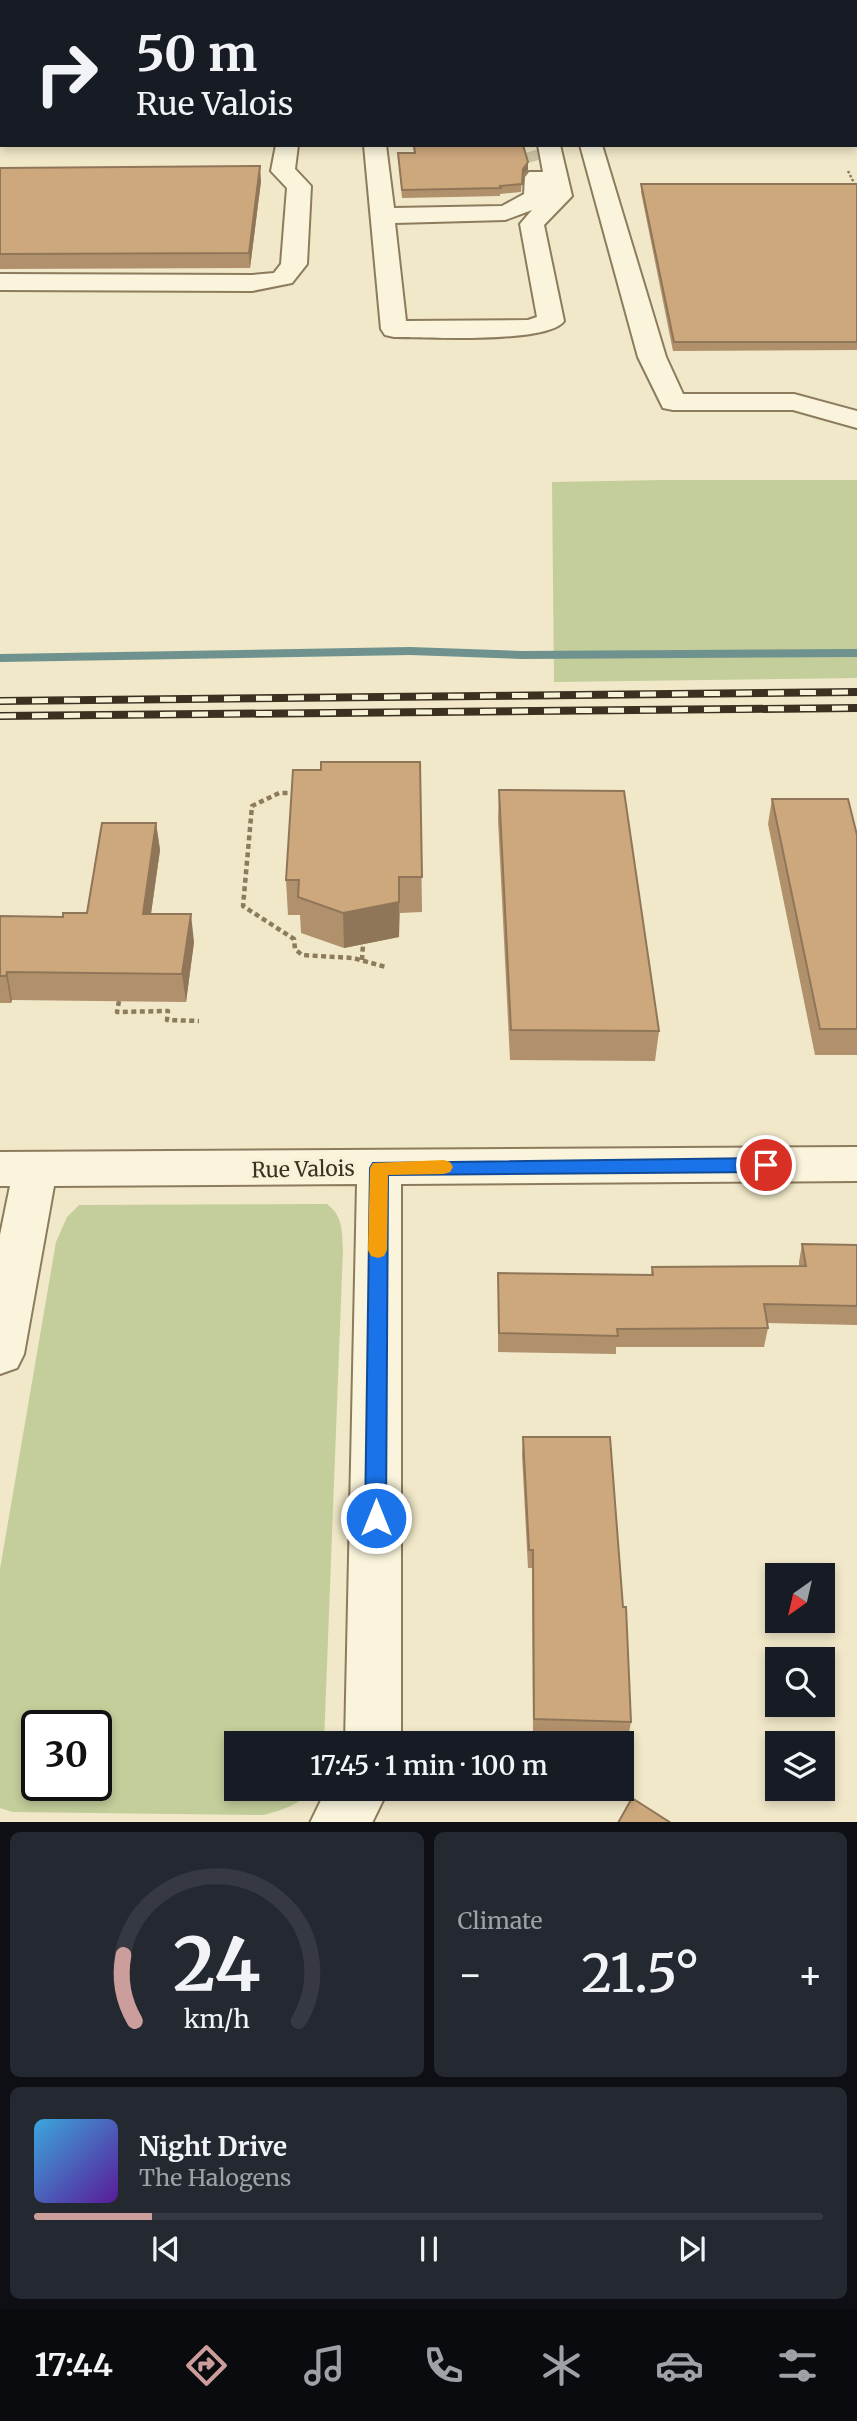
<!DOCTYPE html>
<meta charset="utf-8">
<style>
:root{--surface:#171b24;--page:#242831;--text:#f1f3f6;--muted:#9ea1a6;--line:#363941;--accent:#cb9e9b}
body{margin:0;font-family:Merriweather,serif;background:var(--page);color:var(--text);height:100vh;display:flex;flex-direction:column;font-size:26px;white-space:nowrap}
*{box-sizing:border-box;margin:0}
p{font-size:23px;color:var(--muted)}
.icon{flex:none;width:38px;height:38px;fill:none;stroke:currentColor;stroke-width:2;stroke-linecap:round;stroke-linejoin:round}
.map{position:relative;height:1822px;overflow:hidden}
.drawer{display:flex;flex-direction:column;gap:10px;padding:10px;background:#0d0f14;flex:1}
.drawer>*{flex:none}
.banner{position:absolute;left:0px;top:0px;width:858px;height:147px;box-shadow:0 4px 10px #0003;background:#171b24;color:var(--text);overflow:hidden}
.needle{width:46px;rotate:214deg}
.buttons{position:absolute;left:765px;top:1563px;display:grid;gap:14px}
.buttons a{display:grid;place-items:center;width:70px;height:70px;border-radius:0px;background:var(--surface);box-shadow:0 4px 10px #0003;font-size:35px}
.speed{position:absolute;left:21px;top:1710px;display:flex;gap:14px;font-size:35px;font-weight:700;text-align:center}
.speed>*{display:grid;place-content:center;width:91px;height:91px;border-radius:50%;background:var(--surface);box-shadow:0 4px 10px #0003;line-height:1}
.speed .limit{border:4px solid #111;border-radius:10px;background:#fff;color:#111}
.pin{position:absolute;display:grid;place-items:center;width:60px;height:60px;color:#fff;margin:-30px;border:4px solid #fff;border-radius:50%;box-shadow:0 2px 7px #0007}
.me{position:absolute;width:77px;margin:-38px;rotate:0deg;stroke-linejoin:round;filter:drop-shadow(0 0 5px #0008)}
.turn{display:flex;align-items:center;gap:24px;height:147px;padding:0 21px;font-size:32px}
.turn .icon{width:91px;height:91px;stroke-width:2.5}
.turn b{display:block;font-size:49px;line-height:60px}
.big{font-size:52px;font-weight:600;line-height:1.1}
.drawer .widget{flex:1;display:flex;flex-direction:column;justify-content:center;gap:10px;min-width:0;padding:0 24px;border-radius:10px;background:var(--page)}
.drawer .dial{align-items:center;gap:0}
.dial svg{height:182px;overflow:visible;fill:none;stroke:var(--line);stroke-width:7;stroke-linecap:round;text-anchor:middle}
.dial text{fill:var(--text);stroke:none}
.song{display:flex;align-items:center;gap:21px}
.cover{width:84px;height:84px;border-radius:10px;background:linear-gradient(135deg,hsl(200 70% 55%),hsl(270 70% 35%))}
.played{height:7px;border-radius:4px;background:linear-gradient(90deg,var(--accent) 15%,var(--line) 15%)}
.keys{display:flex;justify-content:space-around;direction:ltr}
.heat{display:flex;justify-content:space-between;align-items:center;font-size:38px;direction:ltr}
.drawer .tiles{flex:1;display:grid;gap:10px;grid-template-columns:1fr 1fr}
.widget:last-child{grid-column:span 2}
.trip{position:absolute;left:224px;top:1731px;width:410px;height:70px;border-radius:0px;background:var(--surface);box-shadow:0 4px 10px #0003;font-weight:600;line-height:70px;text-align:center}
.dock{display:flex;height:112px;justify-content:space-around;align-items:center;background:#090b0e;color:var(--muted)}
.dock .icon{width:49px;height:49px}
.dock .selected{color:var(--accent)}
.dock b{font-size:32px;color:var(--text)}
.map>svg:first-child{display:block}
.green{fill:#c3ce9b;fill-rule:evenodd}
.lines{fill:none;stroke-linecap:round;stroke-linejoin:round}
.stream{fill:#6f928e;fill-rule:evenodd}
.minor-tunnel{stroke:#ccc3a6;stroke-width:23;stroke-dasharray:23 11;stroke-linecap:butt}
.minor-casing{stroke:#8c7b5c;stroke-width:4}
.highway-casing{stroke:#5a4830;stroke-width:4}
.path-far1{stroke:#8c7b5c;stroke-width:2.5;stroke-dasharray:2.5 2;stroke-linecap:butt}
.path{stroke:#8c7b5c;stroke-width:4.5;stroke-dasharray:5 3.5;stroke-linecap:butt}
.minor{fill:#faf4dc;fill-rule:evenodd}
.highway{fill:#dfb358;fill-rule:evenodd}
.rail-casing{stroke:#3c3120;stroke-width:8}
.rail{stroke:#f7f1d8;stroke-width:5;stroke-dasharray:16;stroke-linecap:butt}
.wall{fill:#b1906c}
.shaded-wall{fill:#907658}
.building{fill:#cea87d;stroke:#907658;stroke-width:2}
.route{fill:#1a73e8;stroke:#114b97;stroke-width:2}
.slow{fill:#f59e0b}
.labels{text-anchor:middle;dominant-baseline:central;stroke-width:7;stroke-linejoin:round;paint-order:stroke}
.street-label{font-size:21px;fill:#3c3120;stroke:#f7f1d8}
</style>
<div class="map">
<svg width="857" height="1823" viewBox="0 0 857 1823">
<rect width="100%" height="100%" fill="#f0e8c8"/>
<g class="green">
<path d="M664 480H857V678L554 682 552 482Z"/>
<path d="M327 1204C343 1216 342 1231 343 1249L324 1743H236V1788L312 1789C300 1805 282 1810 264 1815L13 1812 0 1808V1569L56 1242 67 1217 79 1205ZM37 1726H96V1785H37Z"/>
</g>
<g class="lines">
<path class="stream" d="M410 647 522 651 857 649V657L522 659 410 655 0 662V654Z"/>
<path class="minor-tunnel" d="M532 151 535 161"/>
<g class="minor-casing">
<g id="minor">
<rect x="91" y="0" width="20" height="2"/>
<path d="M334 0H354L333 2Z"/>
<path d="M762 0H782L783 2H763Z"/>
<path d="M840 0H857V7L856 2H838Z"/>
<rect x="0" y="46" width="2" height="12"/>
<path d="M276 145H298L295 169 311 186 307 264 292 283 252 291 0 290V274L252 275 274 273 281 264 287 188 271 171Z"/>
<path d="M364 145H386L394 208 502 206 524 194 525 177 529 172H543L538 145H560L572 196 544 225 564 321C548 344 425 337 394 337L385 335 381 329ZM532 210 520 224 537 317 528 320 406 321 395 223 505 220Z"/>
<path d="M580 145H602L666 357 683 394H794L857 411V428L793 410H673L663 408 638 357Z"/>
<path d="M857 1147V1181L401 1184V1743H345L357 1184 54 1186 24 1354 17 1368 0 1374V1235L10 1186H0V1152Z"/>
<path d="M327 1788H389L372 1823H310Z"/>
</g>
</g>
<g class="highway-casing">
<g id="highway">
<rect x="856" y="79" width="1" height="12"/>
<rect x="0" y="101" width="2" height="14"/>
</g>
</g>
<g class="path-far1">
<path d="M208 0 213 2"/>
<path d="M848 171 856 187"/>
</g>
<g class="path">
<path d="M296 793H279L252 806 243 906 294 939 295 949 302 955 353 958 386 967"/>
<path d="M362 960 363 944"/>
<path d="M119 1001 117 1012 168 1011 167 1020 199 1021"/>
</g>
<use href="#minor" class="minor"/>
<use href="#highway" class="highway"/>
<g class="rail-casing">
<g id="rail">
<path d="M0 701 857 692"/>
<path d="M0 716 857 708"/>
</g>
</g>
<use href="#rail" class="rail"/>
</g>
<g class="wall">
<path d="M0 0H70V2H2V21H0Z"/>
<rect x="856" y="3" width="1" height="53"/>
<path d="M413 145H523L528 170 522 177 521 192 500 194V196L402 198 398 153H414Z"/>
<path d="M0 168 261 181 250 268 0 269Z"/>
<path d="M641 184H857V350L673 351 641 192Z"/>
<path d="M420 762 422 912 400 913 399 937 344 948 301 933 300 915H288L286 880 321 770Z"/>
<path d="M499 790 659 1031 655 1061 510 1060 498 820Z"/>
<path d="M772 799 857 835V1055H815L768 824Z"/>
<path d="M156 823 160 850 151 914 194 942 186 1002 12 1000 11 1003H0V916L63 917 87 913Z"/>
<path d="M802 1244 857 1245V1325L767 1323 768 1328 764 1347H616V1354L498 1352V1273L651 1275 652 1267 799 1266V1262Z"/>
<path d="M523 1437 631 1722 628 1739 533 1735 532 1568H528L522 1455Z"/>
</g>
<g class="shaded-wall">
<rect x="60" y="0" width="10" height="2"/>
<path d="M528 162V170L522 177 521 192 523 169Z"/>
<path d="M260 166 261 181 250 268 249 253Z"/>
<path d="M156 823 160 850 147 941 143 914Z"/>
<path d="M399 877V937L344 948 343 913Z"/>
<path d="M191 914 194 942 186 1002 182 974Z"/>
<path d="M7 972 12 1000 11 1003 6 976Z"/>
</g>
<g class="building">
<path d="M219 0H286V2H225L219 1Z"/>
<rect x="384" y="0" width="386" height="2"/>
<rect x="856" y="3" width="1" height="37"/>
<path d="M414 145H523L528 162 523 169 522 184 500 186 501 188 402 190 398 153H415Z"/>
<path d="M260 166 249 253 0 254V168Z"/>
<path d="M641 184H857V342H674Z"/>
<path d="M321 762H420L422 877H399V902L343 913 298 897 299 880H286L293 770H321Z"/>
<path d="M499 790 624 791 659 1031 511 1030Z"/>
<path d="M772 799H848L857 835V1029H820Z"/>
<path d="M102 823H156L143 914H191L182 974 7 972 6 976H0V916L63 917V913H87Z"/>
<path d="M802 1244 857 1245V1306L764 1304 768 1328 617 1329 618 1336 499 1333 498 1273 653 1275 652 1267 806 1266Z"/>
<path d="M523 1437H610L623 1607H626L631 1722 534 1719 533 1550H529Z"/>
<path d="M632 1798 671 1823H618Z"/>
</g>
<path class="route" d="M766 1158 772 1160 775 1165 772 1170 766 1172 388 1175 386 1518 383 1525 376 1528 368 1525 365 1518 370 1168 373 1163Z"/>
<path class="slow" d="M444 1160 450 1162 453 1167 450 1172 444 1174 388 1175 387 1250 384 1256 378 1258 371 1256 368 1250 370 1168 373 1163Z"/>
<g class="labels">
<g class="street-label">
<text transform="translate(303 1169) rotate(-1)">Rue Valois</text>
</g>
</g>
</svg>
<div class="buttons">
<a><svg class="needle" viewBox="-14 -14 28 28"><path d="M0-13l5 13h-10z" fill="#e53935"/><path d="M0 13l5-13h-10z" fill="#9ea1a6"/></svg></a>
<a><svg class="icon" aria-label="search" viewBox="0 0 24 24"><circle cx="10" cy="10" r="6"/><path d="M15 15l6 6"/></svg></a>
<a><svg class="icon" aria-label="layers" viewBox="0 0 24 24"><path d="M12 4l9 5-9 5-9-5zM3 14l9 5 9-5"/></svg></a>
</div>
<div class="speed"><div class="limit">30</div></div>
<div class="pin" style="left:766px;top:1165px;background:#d93025"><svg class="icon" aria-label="arrive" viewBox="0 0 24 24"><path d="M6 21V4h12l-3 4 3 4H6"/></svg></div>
<svg class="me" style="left:376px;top:1518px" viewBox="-20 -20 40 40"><circle r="17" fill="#1a73e8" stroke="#fff" stroke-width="3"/><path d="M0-11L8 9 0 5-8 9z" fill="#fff"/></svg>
<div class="trip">17:45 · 1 min · 100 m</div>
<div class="banner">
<div class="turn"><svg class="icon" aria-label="right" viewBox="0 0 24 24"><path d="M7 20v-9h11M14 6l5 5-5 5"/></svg><div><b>50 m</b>Rue Valois</div></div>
</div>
</div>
<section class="drawer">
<div class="tiles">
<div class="widget dial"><svg viewBox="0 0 100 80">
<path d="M14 69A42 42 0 1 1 86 69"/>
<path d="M14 69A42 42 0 0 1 9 40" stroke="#cb9e9b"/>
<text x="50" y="56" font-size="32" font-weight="700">24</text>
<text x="50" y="72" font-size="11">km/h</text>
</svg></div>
<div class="widget"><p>Climate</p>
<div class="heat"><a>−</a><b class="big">21.5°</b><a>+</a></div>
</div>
<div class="widget">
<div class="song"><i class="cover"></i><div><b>Night Drive</b><p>The Halogens</p></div></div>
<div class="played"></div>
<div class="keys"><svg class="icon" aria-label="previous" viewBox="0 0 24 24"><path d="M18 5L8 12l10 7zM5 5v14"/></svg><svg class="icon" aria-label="pause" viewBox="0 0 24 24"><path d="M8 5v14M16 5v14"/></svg><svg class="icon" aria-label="next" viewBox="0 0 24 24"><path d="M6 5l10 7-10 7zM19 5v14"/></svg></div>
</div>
</div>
</section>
<nav class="dock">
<b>17:44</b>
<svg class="icon selected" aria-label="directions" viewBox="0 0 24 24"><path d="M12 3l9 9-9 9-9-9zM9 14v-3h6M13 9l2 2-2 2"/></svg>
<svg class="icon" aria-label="music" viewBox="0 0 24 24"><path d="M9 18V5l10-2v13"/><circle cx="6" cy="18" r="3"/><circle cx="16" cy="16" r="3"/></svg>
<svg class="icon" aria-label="phone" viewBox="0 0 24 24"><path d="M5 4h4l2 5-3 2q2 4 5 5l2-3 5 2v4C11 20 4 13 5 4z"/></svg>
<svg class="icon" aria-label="climate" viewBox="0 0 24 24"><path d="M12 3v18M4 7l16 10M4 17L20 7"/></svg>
<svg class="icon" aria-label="car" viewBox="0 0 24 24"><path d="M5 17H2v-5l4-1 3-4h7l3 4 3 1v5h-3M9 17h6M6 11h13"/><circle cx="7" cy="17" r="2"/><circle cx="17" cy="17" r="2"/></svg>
<svg class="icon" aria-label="filters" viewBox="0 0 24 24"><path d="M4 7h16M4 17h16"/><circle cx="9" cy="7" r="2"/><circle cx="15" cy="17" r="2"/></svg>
</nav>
